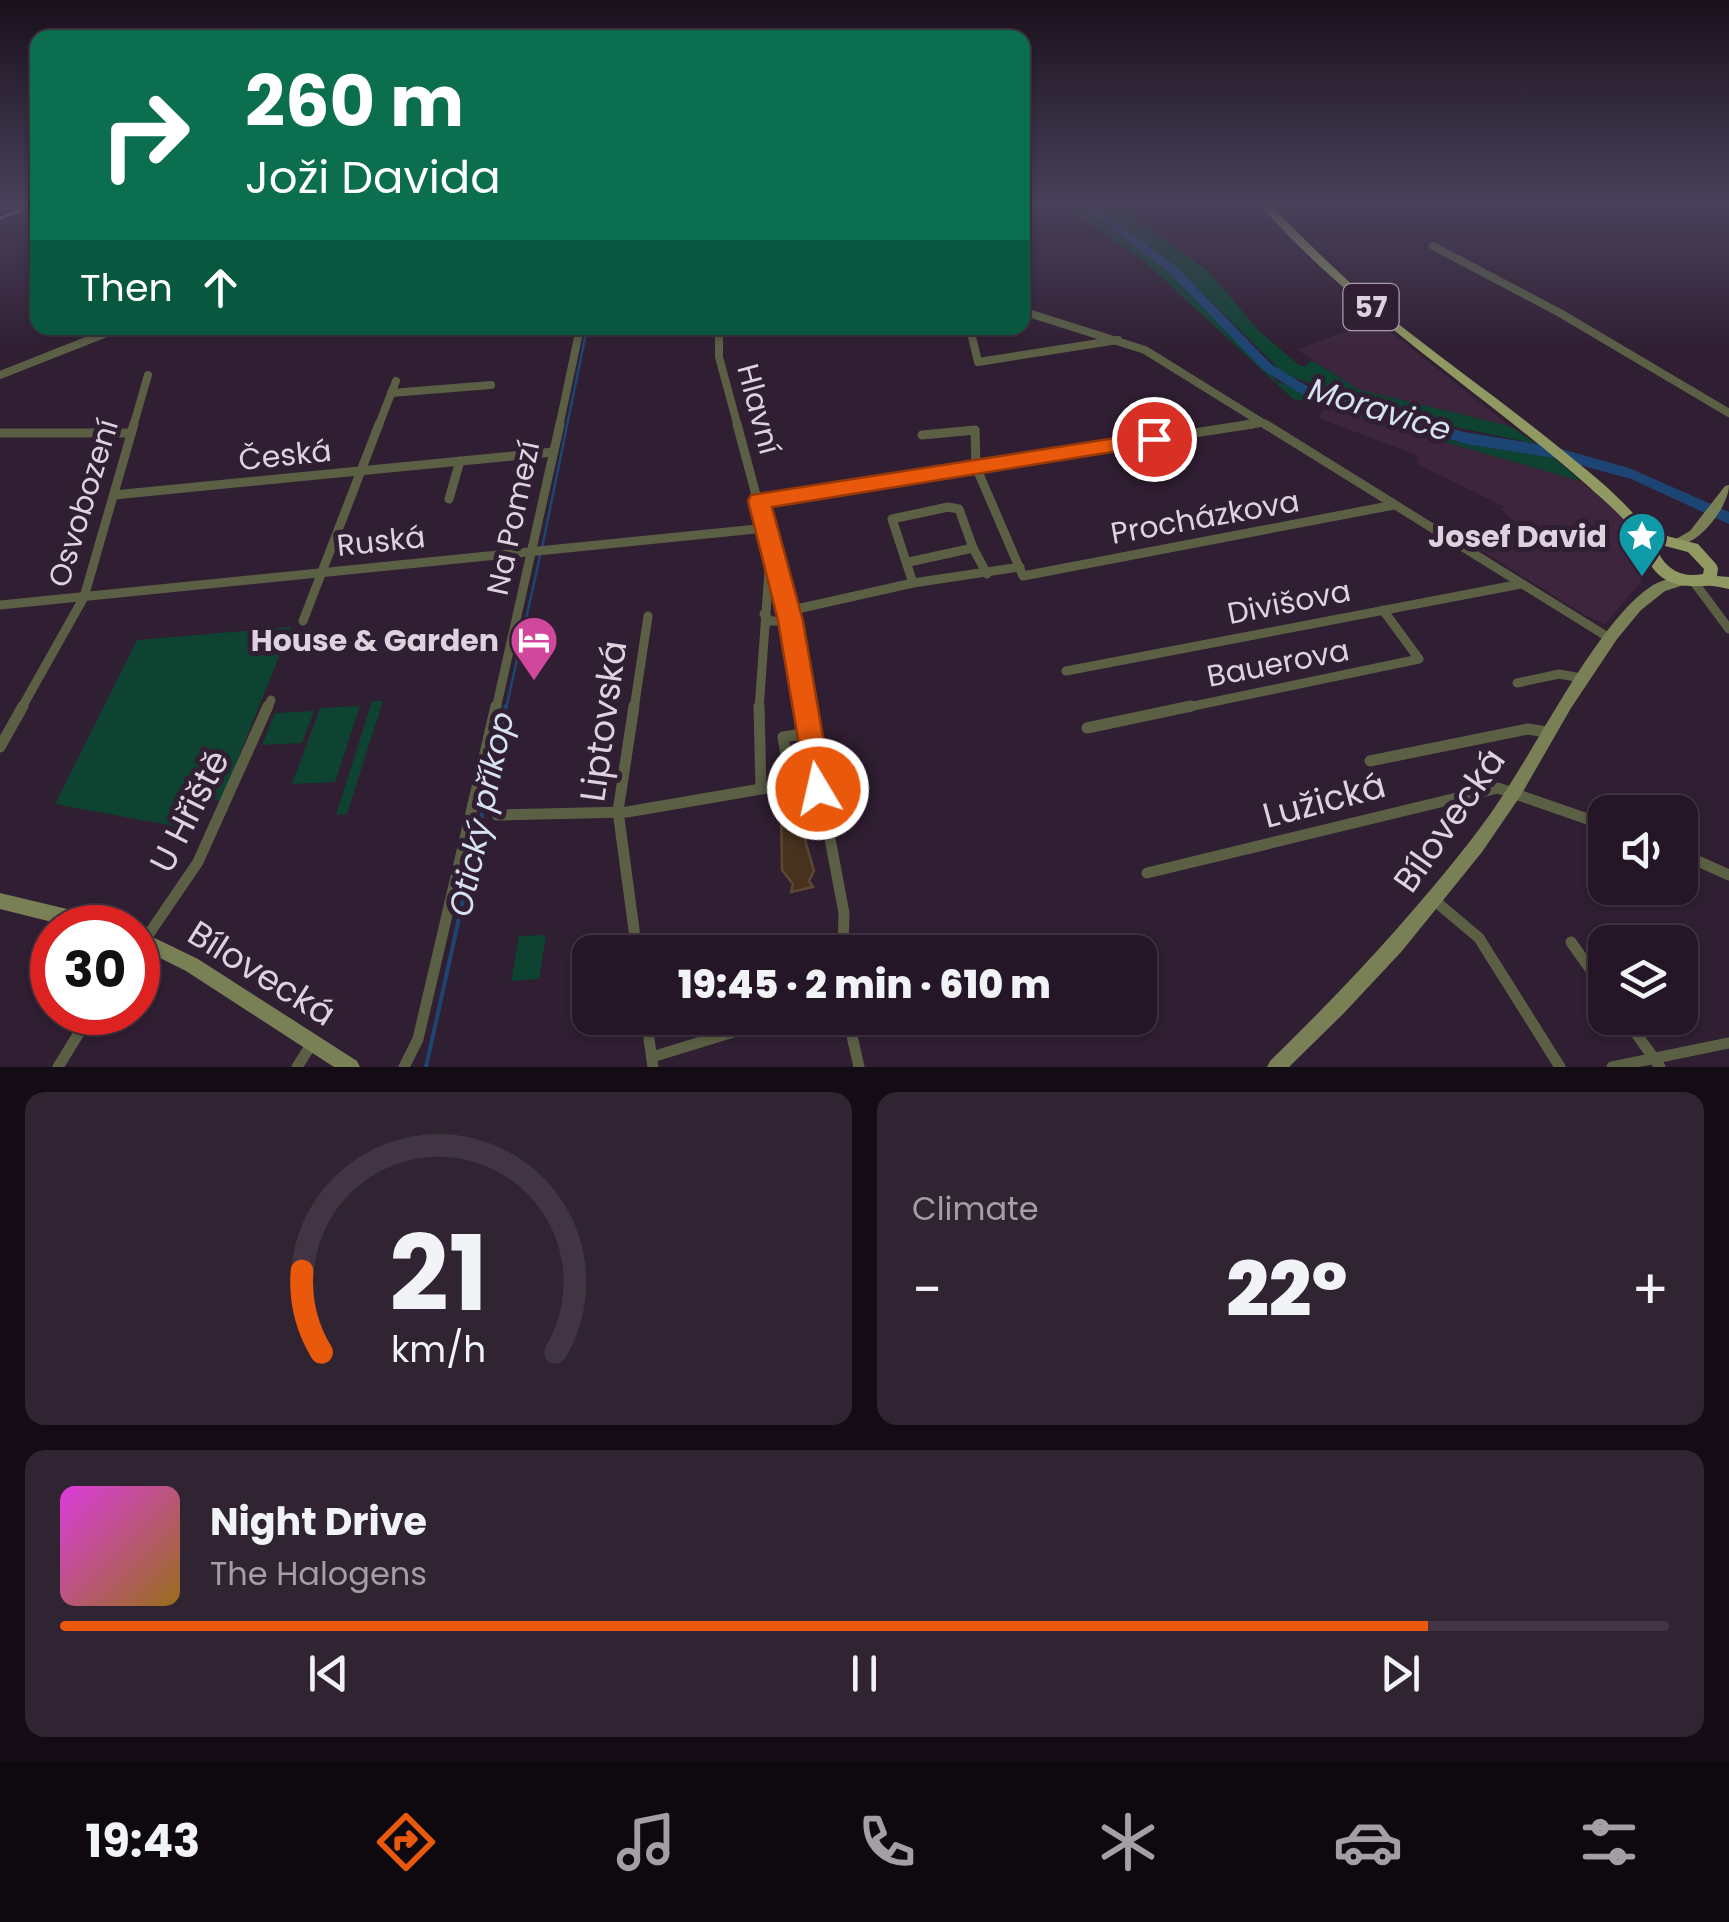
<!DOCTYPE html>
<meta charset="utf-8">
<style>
:root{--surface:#241626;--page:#302332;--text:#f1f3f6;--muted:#a39fa7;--line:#413543;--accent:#ea580c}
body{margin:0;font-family:Poppins,sans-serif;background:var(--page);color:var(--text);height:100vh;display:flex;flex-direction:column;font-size:38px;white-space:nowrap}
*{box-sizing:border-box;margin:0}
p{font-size:32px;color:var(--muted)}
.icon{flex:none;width:55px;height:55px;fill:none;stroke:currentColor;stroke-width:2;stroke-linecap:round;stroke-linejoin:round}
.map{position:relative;height:1067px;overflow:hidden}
.side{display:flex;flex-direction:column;gap:25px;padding:25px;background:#140c15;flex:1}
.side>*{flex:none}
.hud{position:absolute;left:30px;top:30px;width:1000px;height:305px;border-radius:20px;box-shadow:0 2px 8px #0004,0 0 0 2px var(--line);background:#0b6e4f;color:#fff;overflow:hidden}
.buttons{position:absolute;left:1588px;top:795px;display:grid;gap:20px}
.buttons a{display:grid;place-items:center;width:110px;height:110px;border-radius:20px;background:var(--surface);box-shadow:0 2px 8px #0004,0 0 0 2px var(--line);font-size:50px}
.speed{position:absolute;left:30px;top:905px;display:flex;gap:20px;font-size:50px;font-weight:700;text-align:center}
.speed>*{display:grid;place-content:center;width:130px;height:130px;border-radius:50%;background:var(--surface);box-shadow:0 2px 8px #0004,0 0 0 2px var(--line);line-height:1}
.speed .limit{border:15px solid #d22;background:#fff;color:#111}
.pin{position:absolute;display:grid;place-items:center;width:85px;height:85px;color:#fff;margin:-42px;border:5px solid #fff;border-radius:50%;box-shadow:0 2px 10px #0007}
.me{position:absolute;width:110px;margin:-55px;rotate:351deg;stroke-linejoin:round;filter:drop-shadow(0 0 8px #0008)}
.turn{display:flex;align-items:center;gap:35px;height:210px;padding:0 50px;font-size:45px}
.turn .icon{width:130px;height:130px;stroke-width:2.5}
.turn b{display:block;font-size:70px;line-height:85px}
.then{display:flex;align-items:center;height:95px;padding:0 50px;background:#0003;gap:20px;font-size:38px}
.big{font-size:75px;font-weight:800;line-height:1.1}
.side .widget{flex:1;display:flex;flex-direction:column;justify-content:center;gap:15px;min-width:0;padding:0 35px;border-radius:20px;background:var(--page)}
.side .dial{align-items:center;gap:0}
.dial svg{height:260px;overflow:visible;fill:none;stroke:var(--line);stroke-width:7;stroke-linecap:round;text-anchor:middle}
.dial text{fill:var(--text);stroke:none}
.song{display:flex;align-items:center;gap:30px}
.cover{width:120px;height:120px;border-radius:15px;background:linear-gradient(135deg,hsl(300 70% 55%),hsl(40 70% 35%))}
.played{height:10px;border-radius:5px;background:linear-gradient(90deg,var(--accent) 85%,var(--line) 85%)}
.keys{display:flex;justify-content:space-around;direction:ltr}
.heat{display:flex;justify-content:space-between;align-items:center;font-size:55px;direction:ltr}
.side .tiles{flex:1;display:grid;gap:25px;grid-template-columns:1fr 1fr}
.widget:last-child{grid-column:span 2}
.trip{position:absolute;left:572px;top:935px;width:585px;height:100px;border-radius:20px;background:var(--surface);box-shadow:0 2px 8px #0004,0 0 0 2px var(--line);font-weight:800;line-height:100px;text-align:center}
.menu{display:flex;height:160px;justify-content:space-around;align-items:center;background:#0e090f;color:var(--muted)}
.menu .icon{width:70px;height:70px}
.menu .current{color:var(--accent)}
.menu b{font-size:45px;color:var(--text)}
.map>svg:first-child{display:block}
.built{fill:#3c253d}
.green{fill:#0d4330}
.water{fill:#1d4574}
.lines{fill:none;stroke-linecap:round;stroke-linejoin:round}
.stream-far1{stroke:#1d4574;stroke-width:2.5}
.stream{stroke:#1d4574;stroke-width:4}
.building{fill:#47321e;stroke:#5d4732;stroke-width:2.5}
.street-far2{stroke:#5b6045;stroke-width:8}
.street-far1{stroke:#5b6045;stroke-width:9}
.street{stroke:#5b6045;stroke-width:11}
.secondary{fill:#798055;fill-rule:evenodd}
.primary{fill:#909961;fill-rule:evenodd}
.rail{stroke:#b4a6b5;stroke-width:2.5}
.route{fill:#ea580c;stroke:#983908;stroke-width:2.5}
.labels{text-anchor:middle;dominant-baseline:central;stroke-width:10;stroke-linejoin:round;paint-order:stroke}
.shield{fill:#301e32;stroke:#aa9cab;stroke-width:2.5}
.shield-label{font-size:28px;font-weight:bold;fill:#ded2df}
.street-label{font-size:30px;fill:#ded2df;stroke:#301e32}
.poi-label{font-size:30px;font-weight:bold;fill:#ded2df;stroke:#301e32;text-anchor:end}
.water-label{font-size:32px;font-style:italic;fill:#d6e2f1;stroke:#301e32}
.near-street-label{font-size:35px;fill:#ded2df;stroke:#301e32}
</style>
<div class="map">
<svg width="1729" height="1067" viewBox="0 0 1729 1067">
<rect width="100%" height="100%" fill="#301e32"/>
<g class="built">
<path d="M1375 320 1510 426 1360 390 1297 350Z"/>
<path d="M1327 404 1370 421 1581 481 1633 527 1644 578 1605 624 1583 614 1460 537 1446 534 1512 521 1502 509 1505 507 1417 464 1419 456 1318 418Z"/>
</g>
<g class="green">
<path d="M1060 204H1078L1168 271 1278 382 1401 427 1466 444 1554 458 1581 481 1370 421 1328 404 1293 399 1144 261Z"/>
<path d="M1090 204H1117L1208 271 1261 333 1299 365 1305 367 1311 360 1360 390 1510 426 1537 444 1402 416 1284 374 1176 266Z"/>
<path d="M291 627 221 801 199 797 179 827 55 804 137 640Z"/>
<path d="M372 701H383L347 814 336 815Z"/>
<path d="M360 706 335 782 292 784 320 708Z"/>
<path d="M314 711 302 743 262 745 275 713Z"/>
<path d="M546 935 539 979 511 981 519 936Z"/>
</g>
<path class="water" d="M1078 204H1090L1176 266 1271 364 1307 386 1464 432 1554 447 1629 468 1729 512V524L1631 479 1554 458 1466 444 1303 395 1263 370 1168 271Z"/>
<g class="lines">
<g class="stream-far1">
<path d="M542 548 587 328"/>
<path d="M506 709 540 556"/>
</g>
<path class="stream" d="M426 1067 506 706"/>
</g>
<path class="building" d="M785 798 794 802 814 871 809 881 813 887 791 892 793 884 782 870 781 803Z"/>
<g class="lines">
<g class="street-far2">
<path d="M1433 246 1560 313 1729 413"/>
<path d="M1022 311 1145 350 1269 427"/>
<path d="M719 328V357L738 427"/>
<path d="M970 328 978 362 1118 340"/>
<path d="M0 375 119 328"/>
<path d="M391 393 491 385"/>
<path d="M133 427 148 375"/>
<path d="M378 427 396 381"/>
<path d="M559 427 580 328"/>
<path d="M1236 427 1260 423"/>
</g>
<g class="street-far1">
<path d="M737 424 795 640 806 709"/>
<path d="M1265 424 1611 639"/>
<path d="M0 433H131"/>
<path d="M922 435 975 430 976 467 1023 576 1394 505"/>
<path d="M114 495 553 452"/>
<path d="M449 499 460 461"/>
<path d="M759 501 1252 424"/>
<path d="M909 562 973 548 987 574"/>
<path d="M1694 582 1729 629"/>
<path d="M913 583 1020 567"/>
<path d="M0 605 766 528"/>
<path d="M788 611 913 583 892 519 948 507 959 509 973 548"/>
<path d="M764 614 770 621H790"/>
<path d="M303 621 379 424"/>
<path d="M1066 671 1521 584"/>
<path d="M1517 683 1559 674 1581 678"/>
<path d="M21 709 84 597 134 424"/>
<path d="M267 709 271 700"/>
<path d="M496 709 560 424"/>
<path d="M634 709 648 616"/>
<path d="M759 709 769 571 775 561"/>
<path d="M1179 709 1419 659 1383 610"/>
</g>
<g class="street">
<path d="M634 706 618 811 637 952"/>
<path d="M759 706 761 789 791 784 783 737 809 733"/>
<path d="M805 706 844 913 843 952"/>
<path d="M1087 728 1191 706"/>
<path d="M0 747 23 706"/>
<path d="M1370 761 1528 729 1547 732"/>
<path d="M497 815 627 812 761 789"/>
<path d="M1680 853 1729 875"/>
<path d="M1147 873 1498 788 1605 825"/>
<path d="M1434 900 1479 938 1560 1067"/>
<path d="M1571 942 1605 990"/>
<path d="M138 950 198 862 268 706"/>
<path d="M646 1018 653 1067"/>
<path d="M848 1018 859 1067"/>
<path d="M1625 1018 1660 1067"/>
<path d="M652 1057 779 1018"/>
<path d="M58 1067 92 1012"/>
<path d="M297 1067 313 1042"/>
<path d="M404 1067 418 1039 496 706"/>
<path d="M1612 1067 1729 1043"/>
</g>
<g class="secondary">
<path d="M1729 485C1729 506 1699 546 1676 545L1674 542 1676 539 1690 531 1725 486Z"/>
<path d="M1682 575 1687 576 1689 580 1687 584 1665 591 1641 610 1617 639 1571 708 1521 795 1482 852 1402 951 1344 1013 1289 1067H1267L1270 1061C1342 991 1409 919 1471 840 1519 779 1551 709 1596 646 1612 624 1630 600 1653 585 1662 580 1673 578 1682 575Z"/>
<path d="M0 893 113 920 119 922 121 928H76L0 909Z"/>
<path d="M138 930 198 959 357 1061 360 1067H334L186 971 138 947Z"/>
</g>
<path class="primary" d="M1259 204H1269C1314 249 1359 294 1410 333 1460 372 1512 409 1561 449 1594 476 1631 504 1653 540L1663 535 1698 544 1716 564 1718 568 1717 576 1729 577V589C1722 588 1714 585 1706 586 1691 586 1678 588 1663 578 1647 567 1646 550 1636 534 1623 516 1604 501 1588 486 1479 390 1355 313 1259 204ZM1665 546 1688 552 1704 569 1703 574C1682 578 1667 570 1658 552Z"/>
<path class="rail" d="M0 218 38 204"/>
</g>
<linearGradient id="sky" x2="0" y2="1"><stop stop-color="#1a101c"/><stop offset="0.58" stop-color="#48415a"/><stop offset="1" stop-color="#48415a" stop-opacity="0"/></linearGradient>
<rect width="1729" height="353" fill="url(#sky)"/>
<path class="route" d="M1154 432 1162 434V444L772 507 803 621 832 789 828 798 818 802 808 798 778 621 748 501 751 495Z"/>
<defs>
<g id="sight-pin" transform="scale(2.5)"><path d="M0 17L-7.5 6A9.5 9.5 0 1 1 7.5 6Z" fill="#0f9aa8" stroke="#301e32"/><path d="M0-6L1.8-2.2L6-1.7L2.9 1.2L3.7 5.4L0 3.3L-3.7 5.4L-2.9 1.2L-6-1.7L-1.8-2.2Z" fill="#fff"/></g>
<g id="hotel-pin" transform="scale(2.5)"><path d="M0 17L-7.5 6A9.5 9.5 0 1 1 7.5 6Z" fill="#d1479c" stroke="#301e32"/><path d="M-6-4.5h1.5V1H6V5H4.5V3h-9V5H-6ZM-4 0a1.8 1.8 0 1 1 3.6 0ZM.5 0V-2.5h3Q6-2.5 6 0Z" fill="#fff"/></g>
</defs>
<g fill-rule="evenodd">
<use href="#sight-pin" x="1642" y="536"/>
<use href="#hotel-pin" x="534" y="640"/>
</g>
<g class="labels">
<rect class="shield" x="1343.5" y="284" width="55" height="46" rx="8"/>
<g class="shield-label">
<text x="1371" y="307">57</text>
</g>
<g class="street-label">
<text transform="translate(759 409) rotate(75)">Hlavní</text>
<text transform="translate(285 455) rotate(-6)">Česká</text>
<text transform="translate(83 503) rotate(-73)">Osvobození</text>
<text transform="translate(1205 517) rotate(-10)">Procházkova</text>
<text transform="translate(513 518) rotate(-78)">Na Pomezí</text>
<text transform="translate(381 541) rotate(-6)">Ruská</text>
<text transform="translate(1289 602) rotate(-11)">Divišova</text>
<text transform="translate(1278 663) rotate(-11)">Bauerova</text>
</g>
<g class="poi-label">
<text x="1607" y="536">Josef David</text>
<text x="499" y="640">House &amp; Garden</text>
</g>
<g class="water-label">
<text transform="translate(1380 409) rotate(17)">Moravice</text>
<text transform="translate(481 814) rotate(-78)">Otický příkop</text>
</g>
<g class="near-street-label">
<text transform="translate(603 721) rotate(-82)">Liptovská</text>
<text transform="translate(1324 800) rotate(-15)">Lužická</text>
<text transform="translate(189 811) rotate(-63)">U Hřiště</text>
<text transform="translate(1449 820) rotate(-55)">Bílovecká</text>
<text transform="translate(262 973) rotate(32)">Bílovecká</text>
</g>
</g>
</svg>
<div class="buttons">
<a><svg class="icon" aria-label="sound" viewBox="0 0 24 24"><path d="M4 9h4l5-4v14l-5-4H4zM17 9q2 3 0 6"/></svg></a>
<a><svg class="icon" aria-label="layers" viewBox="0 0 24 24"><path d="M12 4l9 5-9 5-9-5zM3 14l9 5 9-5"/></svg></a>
</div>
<div class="speed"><div class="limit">30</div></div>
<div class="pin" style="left:1154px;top:439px;background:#d93025"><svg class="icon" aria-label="arrive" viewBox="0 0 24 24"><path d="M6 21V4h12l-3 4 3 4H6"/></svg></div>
<svg class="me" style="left:818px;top:789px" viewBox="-20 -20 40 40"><circle r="17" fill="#ea580c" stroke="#fff" stroke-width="3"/><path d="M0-11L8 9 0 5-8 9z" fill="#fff"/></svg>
<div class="trip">19:45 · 2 min · 610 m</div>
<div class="hud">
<div class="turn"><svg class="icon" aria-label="right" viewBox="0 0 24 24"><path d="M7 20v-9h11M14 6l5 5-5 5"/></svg><div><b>260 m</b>Joži Davida</div></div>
<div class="then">Then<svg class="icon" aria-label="ahead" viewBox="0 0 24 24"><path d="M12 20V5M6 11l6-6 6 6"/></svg></div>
</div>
</div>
<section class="side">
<div class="tiles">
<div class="widget dial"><svg viewBox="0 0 100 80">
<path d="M14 69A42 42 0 1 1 86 69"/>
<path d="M14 69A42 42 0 0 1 8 44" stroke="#ea580c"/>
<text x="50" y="56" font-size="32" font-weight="700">21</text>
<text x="50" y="72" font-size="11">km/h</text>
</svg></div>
<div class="widget"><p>Climate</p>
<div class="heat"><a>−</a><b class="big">22°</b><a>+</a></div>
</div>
<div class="widget">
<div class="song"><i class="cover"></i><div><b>Night Drive</b><p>The Halogens</p></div></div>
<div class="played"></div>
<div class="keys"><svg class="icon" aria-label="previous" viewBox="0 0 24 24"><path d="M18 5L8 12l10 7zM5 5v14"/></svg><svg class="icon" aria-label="pause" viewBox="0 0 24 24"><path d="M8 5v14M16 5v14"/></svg><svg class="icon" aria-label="next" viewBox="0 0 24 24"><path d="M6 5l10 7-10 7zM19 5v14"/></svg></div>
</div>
</div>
</section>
<nav class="menu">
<b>19:43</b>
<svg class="icon current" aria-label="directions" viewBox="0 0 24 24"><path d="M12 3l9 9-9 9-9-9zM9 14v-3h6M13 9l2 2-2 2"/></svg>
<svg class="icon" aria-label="music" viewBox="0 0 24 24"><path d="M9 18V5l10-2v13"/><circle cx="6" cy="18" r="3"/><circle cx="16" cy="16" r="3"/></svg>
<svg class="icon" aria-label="phone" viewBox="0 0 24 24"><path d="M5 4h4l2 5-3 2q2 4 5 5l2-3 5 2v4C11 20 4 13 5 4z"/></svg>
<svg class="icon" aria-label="climate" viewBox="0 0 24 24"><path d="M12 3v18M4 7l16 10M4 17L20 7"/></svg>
<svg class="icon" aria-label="car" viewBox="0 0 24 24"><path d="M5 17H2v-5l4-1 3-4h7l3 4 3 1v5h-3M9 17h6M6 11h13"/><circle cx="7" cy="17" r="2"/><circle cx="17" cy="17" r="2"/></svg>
<svg class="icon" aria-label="filters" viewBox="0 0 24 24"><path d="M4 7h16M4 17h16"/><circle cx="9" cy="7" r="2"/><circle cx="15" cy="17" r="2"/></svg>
</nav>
